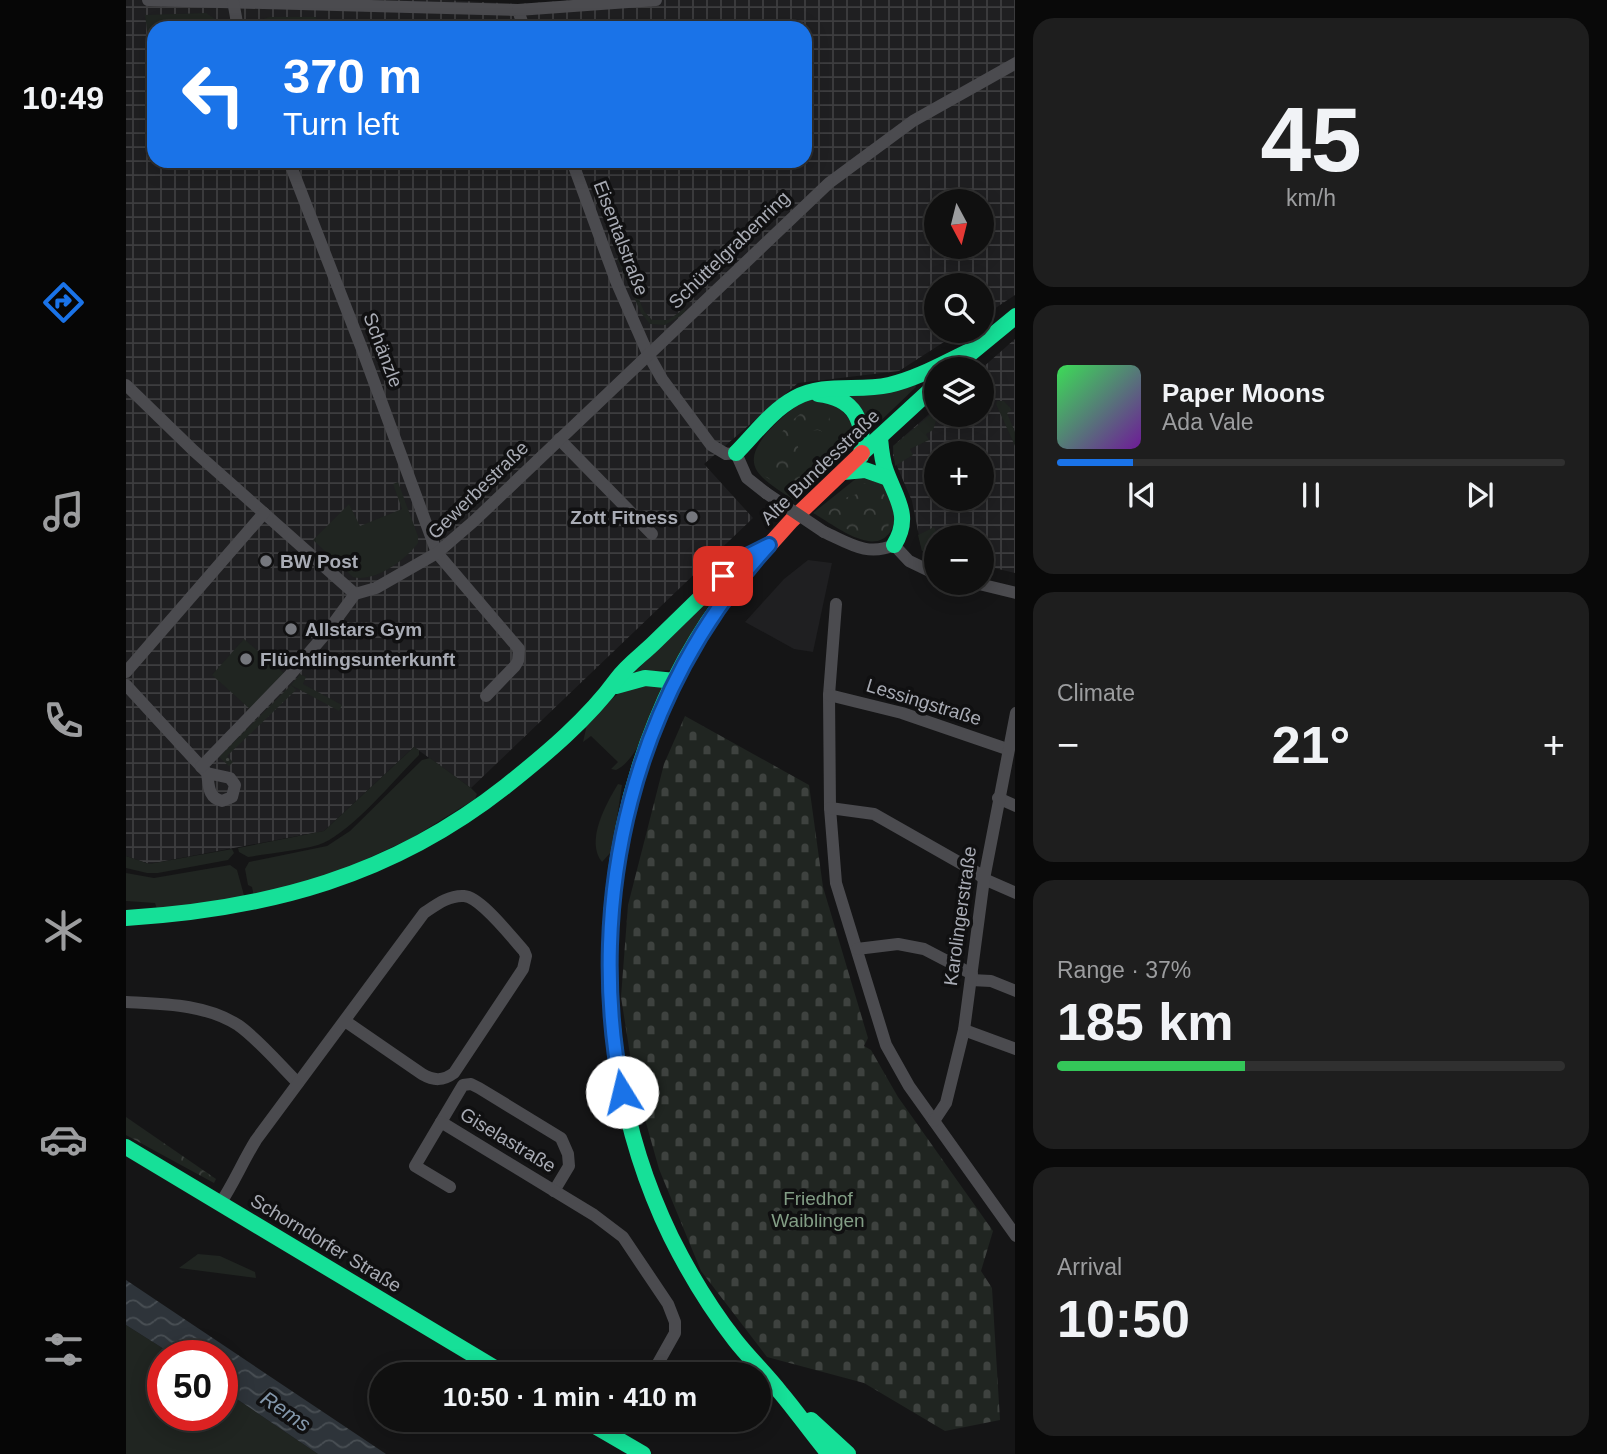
<!DOCTYPE html>
<meta charset="utf-8">
<style>
:root{--surface:#101010;--page:#1e1e1e;--text:#f1f3f6;--muted:#9c9d9f;--line:#303030;--accent:#1a73e8}
body{margin:0;font-family:Helvetica,sans-serif;background:var(--page);color:var(--text);height:100vh;display:flex;flex-direction:column;font-size:26px;white-space:nowrap}
*{box-sizing:border-box;margin:0}
p{font-size:23px;color:var(--muted)}
.icon{flex:none;width:38px;height:38px;fill:none;stroke:currentColor;stroke-width:2;stroke-linecap:round;stroke-linejoin:round}
.map{position:relative;flex:1;overflow:hidden}
.panel{display:flex;flex-direction:column;gap:18px;padding:18px;background:#090909;width:592px}
.panel>*{flex:none}
.banner{position:absolute;left:21px;top:21px;width:665px;height:147px;border-radius:21px;box-shadow:0 4px 18px #0003,0 0 0 2px var(--line);background:#1a73e8;color:#fff;overflow:hidden}
.needle{width:46px;rotate:173deg}
.controls{position:absolute;left:798px;top:189px;display:grid;gap:14px}
.controls a{display:grid;place-items:center;width:70px;height:70px;border-radius:50%;background:var(--surface);box-shadow:0 4px 18px #0003,0 0 0 2px var(--line);font-size:35px}
.speed{position:absolute;left:21px;top:1340px;display:flex;gap:14px;font-size:35px;font-weight:700;text-align:center}
.speed>*{display:grid;place-content:center;width:91px;height:91px;border-radius:50%;background:var(--surface);box-shadow:0 4px 18px #0003,0 0 0 2px var(--line);line-height:1}
.speed .limit{border:10px solid #d22;background:#fff;color:#111}
.pin{position:absolute;display:grid;place-items:center;width:60px;height:60px;color:#fff;margin:-30px;border-radius:14px;box-shadow:0 4px 10px #0006}
.me{position:absolute;width:77px;margin:-38px;rotate:351deg;stroke-linejoin:round;filter:drop-shadow(0 0 5px #0008)}
.turn{display:flex;align-items:center;gap:24px;height:147px;padding:0 21px;font-size:32px}
.turn .icon{width:91px;height:91px;stroke-width:2.5}
.turn b{display:block;font-size:49px;line-height:60px}
.big{font-size:52px;font-weight:700;line-height:1.1}
.panel .widget{flex:1;display:flex;flex-direction:column;justify-content:center;gap:10px;min-width:0;padding:0 24px;border-radius:21px;background:var(--page)}
.panel .dial{align-items:center;gap:0}
.dial b{font-size:91px;line-height:1}
.song{display:flex;align-items:center;gap:21px}
.cover{width:84px;height:84px;border-radius:10px;background:linear-gradient(135deg,hsl(130 70% 55%),hsl(280 70% 35%))}
.played{height:7px;border-radius:4px;background:linear-gradient(90deg,var(--accent) 15%,var(--line) 15%)}
.keys{display:flex;justify-content:space-around;direction:ltr}
.heat{display:flex;justify-content:space-between;align-items:center;font-size:38px;direction:ltr}
.charge{height:10px;border-radius:5px;background:linear-gradient(90deg,#34c759 37%,var(--line) 0)}
.trip{position:absolute;left:243px;top:1362px;width:402px;height:70px;border-radius:35px;background:var(--surface);box-shadow:0 4px 18px #0003,0 0 0 2px var(--line);font-weight:700;line-height:70px;text-align:center}
main{display:flex;flex:1;min-height:0}
.menu{display:flex;flex-direction:column;width:126px;justify-content:space-around;align-items:center;background:#060606;color:var(--muted)}
.menu .icon{width:49px;height:49px}
.menu .current{color:var(--accent)}
.menu b{font-size:32px;color:var(--text)}
.map>svg:first-child{display:block}
.built{fill:#1f1f21}
.industrial{fill:url(#industrial-grid);fill-rule:evenodd}
.green{fill:#202521}
.forest{fill:url(#forest-crowns)}
.cemetery{fill:url(#cemetery-stones)}
.garden{fill:url(#garden-dots)}
.water{fill:url(#water-waves)}
.lines{fill:none;stroke-linecap:round;stroke-linejoin:round}
.street{stroke:#4b4b4f;stroke-width:12}
.fast{stroke:#16e098;stroke-width:16}
.jam{stroke:#f24e42;stroke-width:16}
.street-bridge{stroke:#4b4b4f;stroke-width:12}
.route-casing{stroke:#114b97;stroke-width:18}
.route{stroke:#1a73e8;stroke-width:12}
.poi-dot{fill:#75777d;stroke:#101011;stroke-width:2.5}
.labels{text-anchor:middle;dominant-baseline:central;stroke-width:7;stroke-linejoin:round;paint-order:stroke}
.street-label{font-size:19px;fill:#a9acb5;stroke:#101011}
.poi-label{font-size:19px;font-weight:bold;fill:#a9acb5;stroke:#101011;text-anchor:start}
.park-label{font-size:19px;fill:#829d85;stroke:#101011}
.water-label{font-size:21px;font-style:italic;fill:#8498ac;stroke:#101011}
</style>
<main>
<nav class="menu">
<b>10:49</b>
<svg class="icon current" aria-label="directions" viewBox="0 0 24 24"><path d="M12 3l9 9-9 9-9-9zM9 14v-3h6M13 9l2 2-2 2"/></svg>
<svg class="icon" aria-label="music" viewBox="0 0 24 24"><path d="M9 18V5l10-2v13"/><circle cx="6" cy="18" r="3"/><circle cx="16" cy="16" r="3"/></svg>
<svg class="icon" aria-label="phone" viewBox="0 0 24 24"><path d="M5 4h4l2 5-3 2q2 4 5 5l2-3 5 2v4C11 20 4 13 5 4z"/></svg>
<svg class="icon" aria-label="climate" viewBox="0 0 24 24"><path d="M12 3v18M4 7l16 10M4 17L20 7"/></svg>
<svg class="icon" aria-label="car" viewBox="0 0 24 24"><path d="M5 17H2v-5l4-1 3-4h7l3 4 3 1v5h-3M9 17h6M6 11h13"/><circle cx="7" cy="17" r="2"/><circle cx="17" cy="17" r="2"/></svg>
<svg class="icon" aria-label="filters" viewBox="0 0 24 24"><path d="M4 7h16M4 17h16"/><circle cx="9" cy="7" r="2"/><circle cx="15" cy="17" r="2"/></svg>
</nav>
<div class="map">
<svg width="890" height="1454" viewBox="0 0 890 1454">
<defs>
<pattern id="industrial-grid" width="8" height="8" patternUnits="userSpaceOnUse" patternTransform="scale(1.75)"><rect width="8" height="8" fill="#1f1f21"/><path d="M0 4h8M4 0v8" fill="none" stroke="#3d3d3f"/></pattern>
<pattern id="forest-crowns" width="20" height="18" patternUnits="userSpaceOnUse" patternTransform="scale(1.75)"><rect width="20" height="18" fill="#202521"/><path d="M2 6a3 3 0 1 1 6 0M12 15a3 3 0 1 1 6 0" fill="none" stroke="#3e423f"/></pattern>
<pattern id="cemetery-stones" width="16" height="16" patternUnits="userSpaceOnUse" patternTransform="scale(1.75)"><rect width="16" height="16" fill="#202521"/><path d="M2 7V4a2 2 0 0 1 4 0v3zM10 15v-3a2 2 0 0 1 4 0v3z" fill="#3e423f"/></pattern>
<pattern id="garden-dots" width="8" height="8" patternUnits="userSpaceOnUse" patternTransform="scale(1.75)"><rect width="8" height="8" fill="#202521"/><path d="M2 2h.1M6 6h.1" fill="none" stroke="#3e423f" stroke-width="1.8" stroke-linecap="round"/></pattern>
<pattern id="water-waves" width="16" height="10" patternUnits="userSpaceOnUse" patternTransform="scale(1.75)"><rect width="16" height="10" fill="#2e343a"/><path d="M0 5q4-4 8 0t8 0" fill="none" stroke="#494f54"/></pattern>
</defs>
<rect width="100%" height="100%" fill="#151516"/>
<path class="built" d="M682 560 706 563 687 652 668 649 619 622 658 579Z"/>
<g class="industrial">
<path d="M0 0H319L392 4 449 0H889V295L856 317V285H810V331H835L773 371 672 383 578 464 627 518 345 788 288 747 198 831 23 864 0 856ZM28 28H679V161H28ZM810 201H856V247H810Z"/>
<path d="M889 339V573L856 565V537H810L796 551 786 501 767 457V446L810 408V415H856L855 369ZM810 453H856V499H810Z"/>
</g>
<g class="green">
<path d="M80 13 92 21 95 28H28V82L19 15Z"/>
<path d="M144 17H190L193 28H129L134 20Z"/>
<path d="M495 257 518 311 526 320H542L558 309 561 312 539 325 524 324 515 313 491 259Z"/>
<path d="M789 381 790 387 744 431 716 396Z"/>
<path d="M679 399 711 404 731 429 728 444 723 450 670 502C658 493 639 483 631 471 615 446 663 412 679 399Z"/>
<path d="M871 401H878L886 410 881 413 889 432V446L870 404Z"/>
<path d="M810 410 812 415 807 430 800 434 803 440 784 449 787 455 769 466 767 446Z"/>
<path d="M732 477 758 484C761 492 766 501 768 509 772 526 761 545 742 541 723 538 703 522 687 513Z"/>
<path d="M272 482 292 536V543C280 560 248 583 227 577L187 540 223 504 234 526 276 509 267 484Z"/>
<path d="M808 527 813 537H810V555L796 551 792 535Z"/>
<path d="M591 590 546 670 509 672Z"/>
<path d="M118 639 160 675 125 710 86 675Z"/>
<path d="M174 674 180 677 177 684 216 705 213 711 165 685Z"/>
<path d="M502 685 540 686C529 708 513 760 490 770L485 769 492 762 465 736 457 742 462 720Z"/>
<path d="M288 747 293 750V755C269 779 222 836 192 845 170 851 145 853 122 857L113 852 112 848 198 831Z"/>
<path d="M304 758 345 788 351 794 349 799 286 838 210 873 128 897 126 887 122 885 119 869 123 862 201 846 224 831 296 760Z"/>
<path d="M492 784 496 785 486 851 476 862C459 841 480 804 492 784Z"/>
<path d="M106 849 108 853 102 860 32 873H21L0 868V856L23 864Z"/>
<path d="M104 865 111 870 119 899 31 909 29 903 0 901V873L28 878Z"/>
<path d="M72 1254 94 1256 129 1272 130 1278 53 1268Z"/>
<path d="M0 1325 49 1356H37V1416H96V1389L192 1454H0Z"/>
</g>
<g class="forest">
<path d="M689 404 701 410 705 424 713 427 719 434 718 441 710 446 702 443 700 433 692 430 681 431 671 444 674 453 682 458C684 468 682 477 679 487L667 494 640 477 631 465 638 455 646 452C652 431 670 415 689 404Z"/>
<path d="M736 483H748C764 497 768 514 760 533 736 543 714 524 693 513L716 499 731 494Z"/>
<path d="M0 1117 90 1179 88 1183 0 1135Z"/>
</g>
<path class="cemetery" d="M559 716 683 785 697 887 742 1038 738 1046 745 1050 772 1097 867 1231 855 1271 866 1288 874 1420 819 1431 738 1383 641 1357 575 1271 533 1169 508 1080 495 997 502 905 538 764Z"/>
<path class="garden" d="M165 685 170 690 101 756 107 762 103 766 93 757Z"/>
<path class="water" d="M0 1280 260 1454H192L96 1389V1356H49L0 1325Z"/>
<g class="lines">
<g class="street">
<path d="M22 0 392 10 398 28"/>
<path d="M107 1 112 28"/>
<path d="M392 10 530 0"/>
<path d="M163 161 236 349 311 553 393 649 392 661 389 666 360 696"/>
<path d="M446 161 490 281 522 354 536 379 585 445 600 454 610 453 621 478 640 493"/>
<path d="M0 385 68 451 229 594"/>
<path d="M433 439 526 534"/>
<path d="M698 532C723 543 741 557 768 545L783 561 810 574"/>
<path d="M849 583 890 593"/>
<path d="M710 604 703 695 704 808 710 883 760 1045 783 1086 890 1236"/>
<path d="M0 672 138 513"/>
<path d="M0 685 81 773C83 786 82 798 96 801L106 797 109 785 104 778 81 773"/>
<path d="M703 695 776 713 881 749"/>
<path d="M75 767 164 675 201 632 229 594 250 588 311 553 348 521 703 183 787 121 890 63"/>
<path d="M872 798 890 806"/>
<path d="M704 808 748 814 850 872 858 879 890 893"/>
<path d="M731 949 772 944 798 949 846 974"/>
<path d="M845 980 865 981 890 991"/>
<path d="M0 1002C38 1004 79 1004 112 1025 131 1038 155 1066 172 1083"/>
<path d="M838 1030 890 1049"/>
<path d="M808 1121 820 1103 838 1030 858 879 890 713"/>
<path d="M315 1122 337 1085 345 1084 353 1088 435 1138 442 1154 443 1166 428 1191"/>
<path d="M324 1187 289 1166 315 1122 468 1215 497 1237 542 1304 549 1322V1333L526 1374"/>
<path d="M94 1204C108 1183 117 1161 130 1140L298 913C310 905 323 895 338 896 355 897 386 938 398 951L400 956 397 969 328 1073C317 1081 308 1081 296 1074L219 1021"/>
<path d="M489 1438 500 1419"/>
</g>
<g class="fast">
<path d="M845 353 890 316"/>
<path d="M692 394C730 398 739 422 735 456"/>
<path d="M754 438C755 449 756 461 760 471 770 499 786 516 768 545"/>
<path d="M610 453C629 434 645 411 669 398 698 382 732 392 763 385 794 378 823 360 852 347"/>
<path d="M736 453 810 385"/>
<path d="M717 472 739 470 762 478"/>
<path d="M621 570C468 749 443 1027 545 1237 563 1273 584 1308 609 1340 623 1358 640 1374 654 1392 671 1412 686 1434 703 1454"/>
<path d="M490 686 519 678 549 681"/>
<path d="M0 918C143 909 266 876 380 786 419 755 462 719 491 679 501 665 517 654 529 642 557 615 585 587 613 560L631 551"/>
<path d="M0 1147 379 1374"/>
<path d="M457 1419 517 1454"/>
<path d="M685 1420 722 1454"/>
</g>
<path class="jam" d="M621 570 665 521 736 453"/>
<path class="street-bridge" d="M640 493 698 532"/>
</g>
<g class="lines">
<g class="route-casing">
<path id="route" d="M496 1092C458 899 508 691 643 545L613 560 597 576"/>
</g>
<use href="#route" class="route"/>
</g>
<g class="poi-dot">
<circle cx="566" cy="517" r="7"/>
<circle cx="140" cy="561" r="7"/>
<circle cx="165" cy="629" r="7"/>
<circle cx="120" cy="659" r="7"/>
</g>
<g class="labels">
<g class="street-label">
<text transform="translate(495 238) rotate(69)">Eisentalstraße</text>
<text transform="translate(603 250) rotate(-44)">Schüttelgrabenring</text>
<text transform="translate(257 350) rotate(69)">Schänzle</text>
<text transform="translate(694 467) rotate(-44)">Alte Bundesstraße</text>
<text transform="translate(352 490) rotate(-44)">Gewerbestraße</text>
<text transform="translate(798 702) rotate(17)">Lessingstraße</text>
<text transform="translate(834 916) rotate(-82)">Karolingerstraße</text>
<text transform="translate(382 1140) rotate(31)">Giselastraße</text>
<text transform="translate(200 1243) rotate(31)">Schorndorfer Straße</text>
</g>
<g class="poi-label">
<text x="552" y="517" text-anchor="end">Zott Fitness</text>
<text x="154" y="561">BW Post</text>
<text x="179" y="629">Allstars Gym</text>
<text x="134" y="659">Flüchtlingsunterkunft</text>
</g>
<g class="park-label">
<text x="692" y="1198">Friedhof<tspan x="692" dy="22">Waiblingen</tspan></text>
</g>
<g class="water-label">
<text transform="translate(160 1411) rotate(34)">Rems</text>
</g>
</g>
</svg>
<div class="controls">
<a><svg class="needle" viewBox="-14 -14 28 28"><path d="M0-13l5 13h-10z" fill="#e53935"/><path d="M0 13l5-13h-10z" fill="#9c9d9f"/></svg></a>
<a><svg class="icon" aria-label="search" viewBox="0 0 24 24"><circle cx="10" cy="10" r="6"/><path d="M15 15l6 6"/></svg></a>
<a><svg class="icon" aria-label="layers" viewBox="0 0 24 24"><path d="M12 4l9 5-9 5-9-5zM3 14l9 5 9-5"/></svg></a>
<a>+</a>
<a>−</a>
</div>
<div class="speed"><div class="limit">50</div></div>
<div class="pin" style="left:597px;top:576px;background:#d93025"><svg class="icon" aria-label="arrive" viewBox="0 0 24 24"><path d="M6 21V4h12l-3 4 3 4H6"/></svg></div>
<svg class="me" style="left:496px;top:1092px" viewBox="-20 -20 40 40"><circle r="19" fill="#fff"/><path d="M0-13L10 11 0 6-10 11z" fill="#1a73e8"/></svg>
<div class="trip">10:50 · 1 min · 410 m</div>
<div class="banner">
<div class="turn"><svg class="icon" aria-label="left" viewBox="0 0 24 24"><path d="M17 20v-9H6M10 6l-5 5 5 5"/></svg><div><b>370 m</b>Turn left</div></div>
</div>
</div>
<section class="panel">
<div class="widget dial"><b>45</b><p>km/h</p></div>
<div class="widget">
<div class="song"><i class="cover"></i><div><b>Paper Moons</b><p>Ada Vale</p></div></div>
<div class="played"></div>
<div class="keys"><svg class="icon" aria-label="previous" viewBox="0 0 24 24"><path d="M18 5L8 12l10 7zM5 5v14"/></svg><svg class="icon" aria-label="pause" viewBox="0 0 24 24"><path d="M8 5v14M16 5v14"/></svg><svg class="icon" aria-label="next" viewBox="0 0 24 24"><path d="M6 5l10 7-10 7zM19 5v14"/></svg></div>
</div>
<div class="widget"><p>Climate</p>
<div class="heat"><a>−</a><b class="big">21°</b><a>+</a></div>
</div>
<div class="widget"><p>Range · 37%</p><b class="big">185 km</b><div class="charge"></div></div>
<div class="widget"><p>Arrival</p><b class="big">10:50</b></div>
</section>
</main>
